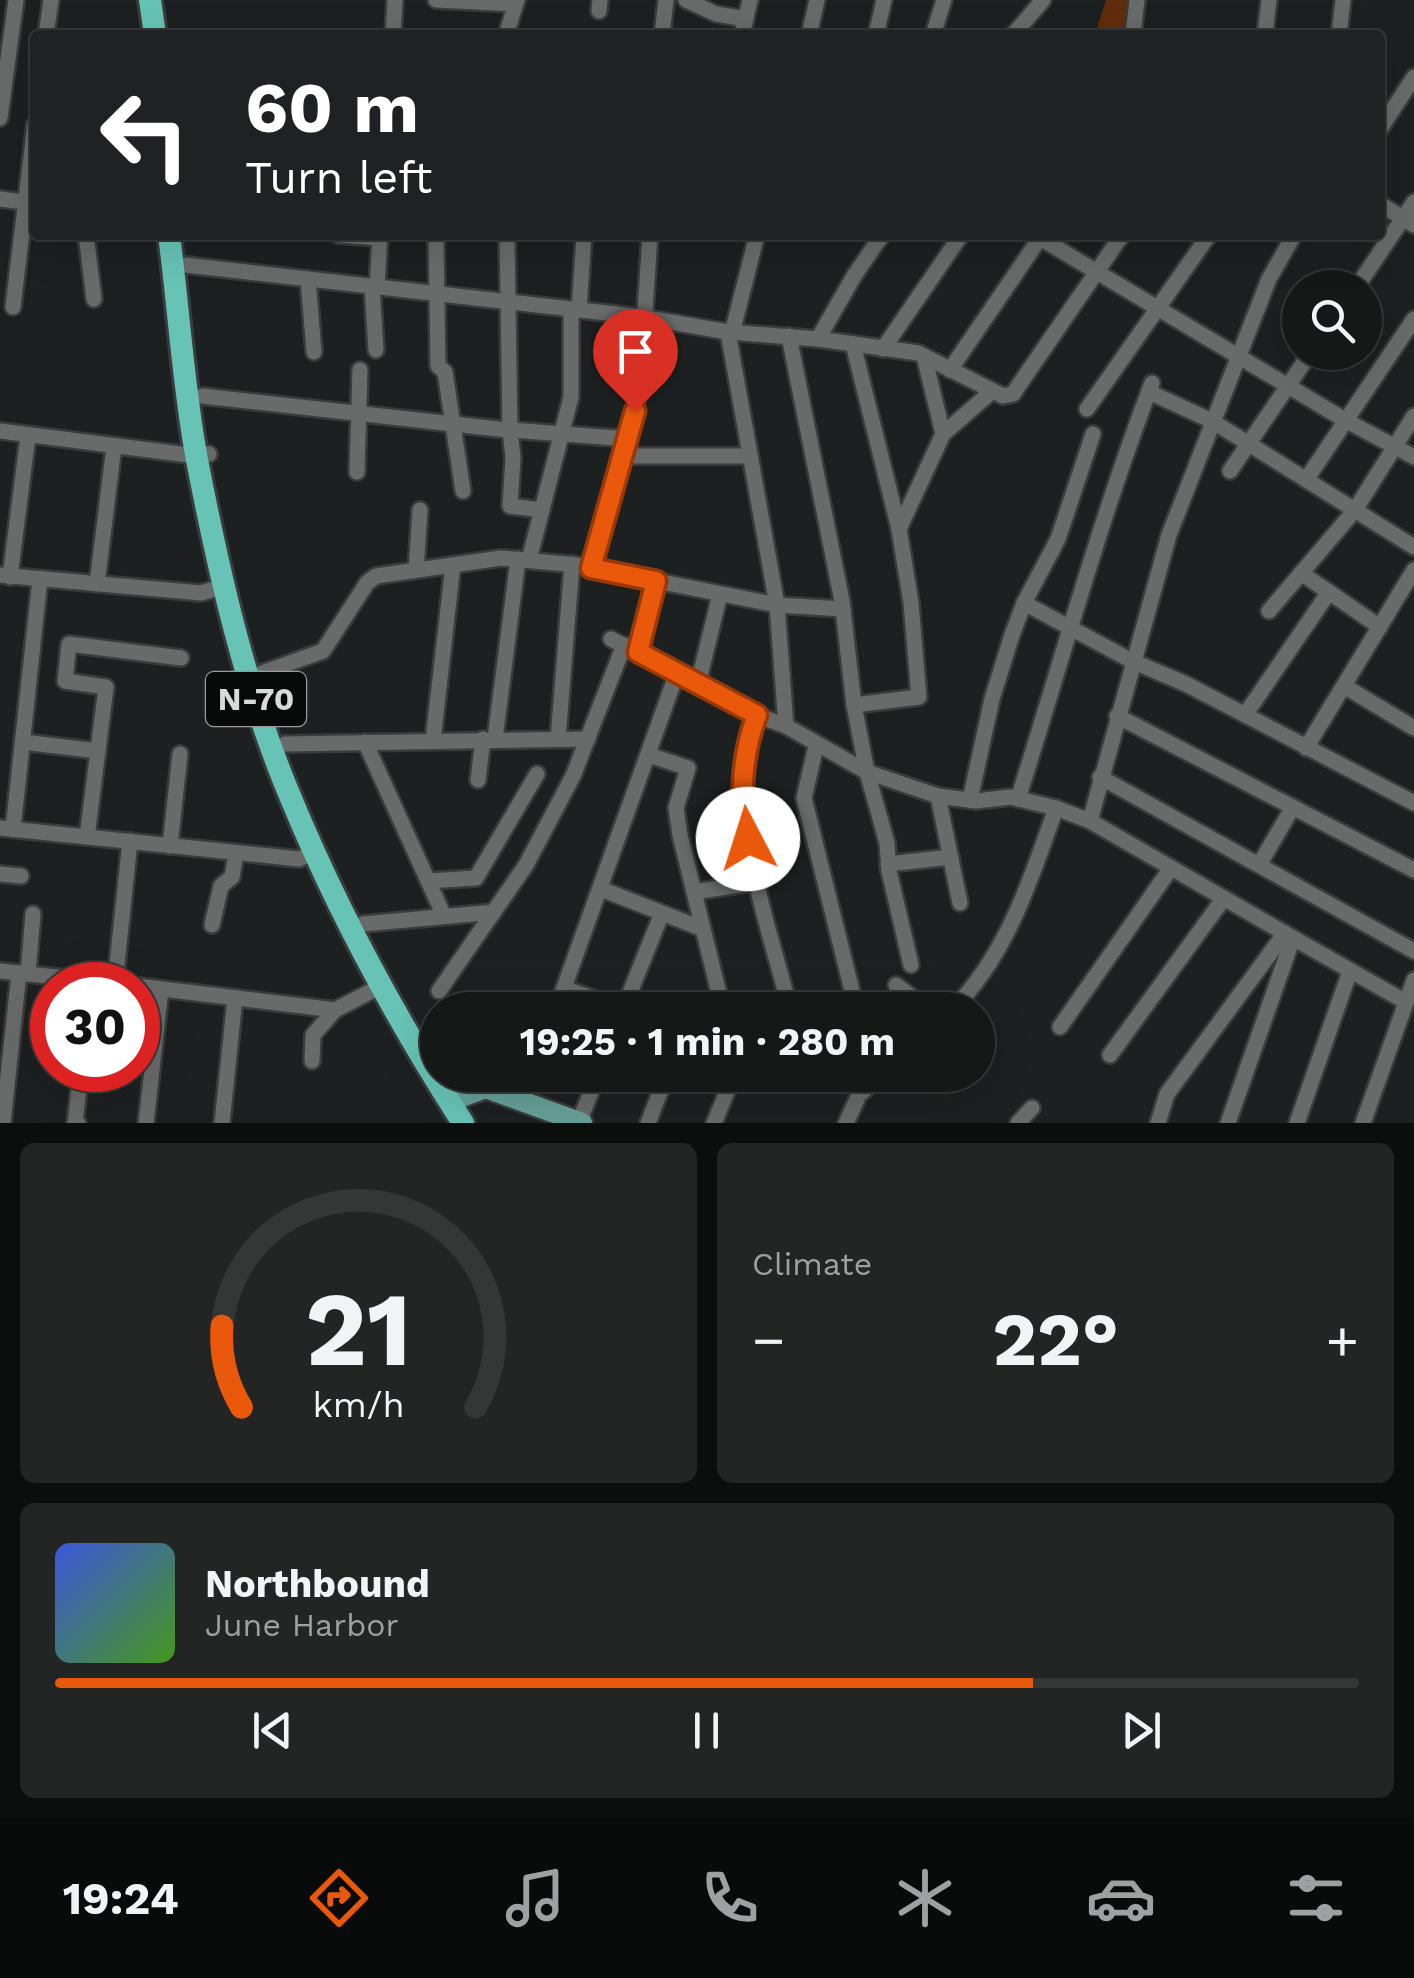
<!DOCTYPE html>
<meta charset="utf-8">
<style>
:root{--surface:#161818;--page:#232525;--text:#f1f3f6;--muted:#9ea0a2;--line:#353737;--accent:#ea580c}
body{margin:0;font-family:"Work Sans",sans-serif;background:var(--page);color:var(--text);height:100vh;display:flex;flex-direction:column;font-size:38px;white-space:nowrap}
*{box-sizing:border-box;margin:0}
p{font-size:32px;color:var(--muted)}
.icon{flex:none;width:55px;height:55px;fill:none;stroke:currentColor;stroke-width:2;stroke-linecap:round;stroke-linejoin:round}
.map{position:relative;height:1123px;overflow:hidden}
.details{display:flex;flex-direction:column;gap:20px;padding:20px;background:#0c0d0d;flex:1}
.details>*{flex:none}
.banner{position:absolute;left:30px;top:30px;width:1355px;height:210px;border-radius:10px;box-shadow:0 10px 40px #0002,0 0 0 2px var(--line);background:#202124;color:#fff;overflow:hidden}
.fabs{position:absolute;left:1282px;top:270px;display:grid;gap:20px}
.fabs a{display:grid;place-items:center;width:100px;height:100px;border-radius:50%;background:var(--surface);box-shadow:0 10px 40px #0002,0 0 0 2px var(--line);font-size:50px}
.speed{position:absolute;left:30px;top:962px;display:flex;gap:20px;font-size:50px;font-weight:700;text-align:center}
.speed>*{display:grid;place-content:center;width:130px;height:130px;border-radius:50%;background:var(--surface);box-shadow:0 10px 40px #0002,0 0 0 2px var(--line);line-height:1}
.speed .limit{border:15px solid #d22;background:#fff;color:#111}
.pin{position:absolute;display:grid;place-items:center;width:85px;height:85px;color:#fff;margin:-102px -42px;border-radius:50% 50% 50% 0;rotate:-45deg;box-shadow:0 0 10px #0007}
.pin .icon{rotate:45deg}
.me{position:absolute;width:110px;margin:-55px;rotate:355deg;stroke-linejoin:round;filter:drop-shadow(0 0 8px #0008)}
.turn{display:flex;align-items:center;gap:35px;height:210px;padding:0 50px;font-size:45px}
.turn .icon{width:130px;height:130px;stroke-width:2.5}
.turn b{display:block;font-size:70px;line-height:85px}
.big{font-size:75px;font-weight:700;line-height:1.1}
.details .widget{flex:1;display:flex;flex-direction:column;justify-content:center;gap:15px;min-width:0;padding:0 35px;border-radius:15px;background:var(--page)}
.details .dial{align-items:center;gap:0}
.dial svg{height:260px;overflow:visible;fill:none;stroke:var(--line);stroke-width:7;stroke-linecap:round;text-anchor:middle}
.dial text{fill:var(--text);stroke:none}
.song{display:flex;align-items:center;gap:30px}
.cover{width:120px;height:120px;border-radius:15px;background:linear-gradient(135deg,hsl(230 70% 55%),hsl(100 70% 35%))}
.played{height:10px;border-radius:5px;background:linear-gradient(90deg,var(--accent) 75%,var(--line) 75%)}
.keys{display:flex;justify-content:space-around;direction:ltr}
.heat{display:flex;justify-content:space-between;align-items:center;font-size:55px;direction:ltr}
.details .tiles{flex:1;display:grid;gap:20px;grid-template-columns:1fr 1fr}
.widget:last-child{grid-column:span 2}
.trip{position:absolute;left:420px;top:992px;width:575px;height:100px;border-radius:50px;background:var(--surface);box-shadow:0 10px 40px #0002,0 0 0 2px var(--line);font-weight:700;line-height:100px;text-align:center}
.dock{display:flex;height:160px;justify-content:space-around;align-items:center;background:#090a0a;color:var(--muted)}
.dock .icon{width:70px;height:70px}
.dock .current{color:var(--accent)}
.dock b{font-size:45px;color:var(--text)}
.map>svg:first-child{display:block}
.green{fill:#612c0b}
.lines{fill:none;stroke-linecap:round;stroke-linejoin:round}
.minor-casing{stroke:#3a3c3b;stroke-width:20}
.major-casing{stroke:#3a3c3b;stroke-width:25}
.highway-casing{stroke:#3a3c3b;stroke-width:28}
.minor{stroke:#686b6a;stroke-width:15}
.major{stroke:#67a098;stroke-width:20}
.highway{stroke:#67c3b6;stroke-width:22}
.route-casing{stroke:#983908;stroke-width:25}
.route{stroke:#ea580c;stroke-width:18}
.labels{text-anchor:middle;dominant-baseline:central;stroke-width:10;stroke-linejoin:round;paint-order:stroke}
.shield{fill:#080a09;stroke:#9a9c9c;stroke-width:2.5}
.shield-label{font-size:32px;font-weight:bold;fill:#d9dbdb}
</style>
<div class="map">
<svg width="1414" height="1123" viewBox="0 0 1414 1123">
<rect width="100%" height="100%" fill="#1d2020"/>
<path class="green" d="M1106 0H1132L1128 35H1095Z"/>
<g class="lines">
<g class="minor-casing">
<g id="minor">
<path d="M436 0 514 4"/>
<path d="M686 0 716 14 746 19"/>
<path d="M599 11 600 0"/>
<path d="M46 35 51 0"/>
<path d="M393 35 395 0"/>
<path d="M506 35 517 0"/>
<path d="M662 35 666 0"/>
<path d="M742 35 750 0"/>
<path d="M809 35 817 0"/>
<path d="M876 35 884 0"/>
<path d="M933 35 944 0"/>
<path d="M1013 35 1043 0"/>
<path d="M1133 35 1137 0"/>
<path d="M1265 35 1269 0"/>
<path d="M1339 35 1343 0"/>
<path d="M0 118 16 0"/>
<path d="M1380 129 1414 77"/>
<path d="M0 199 31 203"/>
<path d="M1380 204 1414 225"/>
<path d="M86 235 94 299"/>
<path d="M338 235 379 238"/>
<path d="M436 235 438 366 445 372 463 491"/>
<path d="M507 235 510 430 513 458 510 506 542 510"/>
<path d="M1035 235 1345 420 1414 457"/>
<path d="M186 265 642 317 728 332 818 339 918 353 1003 396 1013 394 1019 385 1122 235"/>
<path d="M308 279 314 352"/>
<path d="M372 286 376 350"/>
<path d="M377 287 380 235"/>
<path d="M1356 288 1414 202"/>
<path d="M13 307 35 124"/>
<path d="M579 310 584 235"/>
<path d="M728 332 777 605 786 726"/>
<path d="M732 333 757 235"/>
<path d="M789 336 842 601 854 705 867 772 887 843 889 871 911 965"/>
<path d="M818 339 854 276 882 235"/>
<path d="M853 344 899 529 911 603 919 697 854 705"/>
<path d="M883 349 961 235"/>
<path d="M924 356 943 434"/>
<path d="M950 370 1042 235"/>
<path d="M1149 392 1212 421 1414 547"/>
<path d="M202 396 498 429 629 439"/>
<path d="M1087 409 1209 235"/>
<path d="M0 431 196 456 209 454"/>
<path d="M624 456H750"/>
<path d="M1230 471 1311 352"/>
<path d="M357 472 360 370"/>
<path d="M1306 480 1414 319"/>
<path d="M899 529 943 434 991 392"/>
<path d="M529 560 571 397V309"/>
<path d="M591 567 630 434 640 388 650 235"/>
<path d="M416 570 420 510"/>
<path d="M1301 573 1380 627"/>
<path d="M0 575 201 593 224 586"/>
<path d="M10 577 28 436"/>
<path d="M97 584 114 446"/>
<path d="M1024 603 1132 661 1186 684 1414 803"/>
<path d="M1269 611 1355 510 1414 416"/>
<path d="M611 639 757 715 786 726 867 772 938 796 976 801 1011 797 1056 808 1090 821 1293 938 1228 1123"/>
<path d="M638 652 656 581"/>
<path d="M262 673 323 651 367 583 376 576 501 558 577 565 777 605 843 609"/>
<path d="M698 684 720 594"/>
<path d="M1344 686 1414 728"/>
<path d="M757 715C722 805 768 920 790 1010"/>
<path d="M1245 715 1329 592"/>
<path d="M1117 716 1414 870"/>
<path d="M495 739 518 559"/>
<path d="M558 739 572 564"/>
<path d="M433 740 453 565"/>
<path d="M23 742 98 751"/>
<path d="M365 742 444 916"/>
<path d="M285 744 588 739"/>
<path d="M1306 748 1414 570"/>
<path d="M649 755 688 768 676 808 680 835 723 1010"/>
<path d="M1100 777 1414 951"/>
<path d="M478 780 483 739"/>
<path d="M938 796 960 903"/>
<path d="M1018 799C1062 660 1100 519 1152 383"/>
<path d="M970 800 992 699 1012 635 1024 603 1058 539 1093 434"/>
<path d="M1090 821 1169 535 1269 279 1294 235"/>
<path d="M0 828 299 859 315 852"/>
<path d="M13 829 40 579"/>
<path d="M87 837 106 687 65 681 69 644 181 658"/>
<path d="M170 846 180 754"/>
<path d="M888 864 951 857"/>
<path d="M1259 865 1293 807"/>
<path d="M0 874 21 876"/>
<path d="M428 881 476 878 537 774"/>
<path d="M601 889 703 929"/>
<path d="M694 892 758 882"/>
<path d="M363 924 494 912"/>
<path d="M212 925 221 886 232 877 236 853"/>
<path d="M1293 938 1406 1002"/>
<path d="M0 971 121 984"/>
<path d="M28 974 33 914"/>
<path d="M115 983 130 841"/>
<path d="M896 985 929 1010"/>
<path d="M138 986 335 1010"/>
<path d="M564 988 624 1010"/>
<path d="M439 991 526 865 573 776 624 645"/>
<path d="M556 1010 677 673"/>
<path d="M623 1010 662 913"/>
<path d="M808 1010 855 1003 804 798 816 746"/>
<path d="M952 1010C1007 955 1031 879 1056 808"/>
<path d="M1060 1027 1171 868"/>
<path d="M1110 1055 1224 898"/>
<path d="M312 1061 313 1035 335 1010 381 986"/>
<path d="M522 1101 532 1075"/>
<path d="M579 1122 598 1075"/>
<path d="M3 1123 19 973"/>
<path d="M78 1123H75L81 1070"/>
<path d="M146 1123 161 989"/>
<path d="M222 1123 235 998"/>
<path d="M648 1123 667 1075"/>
<path d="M714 1123 734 1075"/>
<path d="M846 1123 859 1095 881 1075"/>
<path d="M1018 1123 1032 1108"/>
<path d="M1158 1123 1167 1094 1285 933"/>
<path d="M1297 1123 1350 971"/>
<path d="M1363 1123 1414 980"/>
</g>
</g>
<g class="major-casing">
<path id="major" d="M462 1097 486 1088 582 1123"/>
</g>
<g class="highway-casing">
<g id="highway">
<path d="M150 0 155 35"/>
<path d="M169 235C179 310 183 386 197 460 219 573 245 689 290 796 337 910 396 1019 463 1123"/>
</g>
</g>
<use href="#minor" class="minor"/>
<use href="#major" class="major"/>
<use href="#highway" class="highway"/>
</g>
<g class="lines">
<g class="route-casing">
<path id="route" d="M635 411 591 568 656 581 638 652 757 715C742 753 739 799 748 839"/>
</g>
<use href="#route" class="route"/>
</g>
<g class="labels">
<rect class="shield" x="206" y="672" width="100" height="54" rx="8"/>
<g class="shield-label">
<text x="256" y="699">N-70</text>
</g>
</g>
</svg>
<div class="fabs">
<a><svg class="icon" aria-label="search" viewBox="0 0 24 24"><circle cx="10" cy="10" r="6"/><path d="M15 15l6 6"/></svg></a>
</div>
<div class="speed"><div class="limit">30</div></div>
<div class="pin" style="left:635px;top:411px;background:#d93025"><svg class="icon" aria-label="arrive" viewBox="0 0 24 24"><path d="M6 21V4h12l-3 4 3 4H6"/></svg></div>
<svg class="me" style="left:748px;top:839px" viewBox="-20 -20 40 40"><circle r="19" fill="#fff"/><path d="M0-13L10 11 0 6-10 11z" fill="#ea580c"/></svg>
<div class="trip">19:25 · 1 min · 280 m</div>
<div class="banner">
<div class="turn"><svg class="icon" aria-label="left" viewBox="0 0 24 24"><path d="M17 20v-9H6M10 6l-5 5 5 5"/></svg><div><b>60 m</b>Turn left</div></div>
</div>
</div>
<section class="details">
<div class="tiles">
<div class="widget dial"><svg viewBox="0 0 100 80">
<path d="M14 69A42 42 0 1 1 86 69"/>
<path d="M14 69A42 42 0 0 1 8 44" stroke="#ea580c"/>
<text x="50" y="56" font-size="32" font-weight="700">21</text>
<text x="50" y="72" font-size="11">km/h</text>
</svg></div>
<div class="widget"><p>Climate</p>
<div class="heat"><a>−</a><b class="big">22°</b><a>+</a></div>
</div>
<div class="widget">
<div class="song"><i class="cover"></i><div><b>Northbound</b><p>June Harbor</p></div></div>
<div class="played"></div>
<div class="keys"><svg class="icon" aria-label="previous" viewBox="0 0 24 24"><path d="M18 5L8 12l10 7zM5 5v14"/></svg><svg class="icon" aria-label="pause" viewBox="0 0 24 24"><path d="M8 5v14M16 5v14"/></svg><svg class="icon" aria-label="next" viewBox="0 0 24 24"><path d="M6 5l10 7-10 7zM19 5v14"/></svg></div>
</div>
</div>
</section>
<nav class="dock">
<b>19:24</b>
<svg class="icon current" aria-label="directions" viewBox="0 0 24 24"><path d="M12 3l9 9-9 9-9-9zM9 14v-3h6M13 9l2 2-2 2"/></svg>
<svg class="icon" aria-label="music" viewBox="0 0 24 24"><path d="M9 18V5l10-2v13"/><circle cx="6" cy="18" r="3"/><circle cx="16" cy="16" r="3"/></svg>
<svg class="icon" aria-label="phone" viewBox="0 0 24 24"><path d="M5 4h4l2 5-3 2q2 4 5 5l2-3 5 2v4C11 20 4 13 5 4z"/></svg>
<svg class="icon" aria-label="climate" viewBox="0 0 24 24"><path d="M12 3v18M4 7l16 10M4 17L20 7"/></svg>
<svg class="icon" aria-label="car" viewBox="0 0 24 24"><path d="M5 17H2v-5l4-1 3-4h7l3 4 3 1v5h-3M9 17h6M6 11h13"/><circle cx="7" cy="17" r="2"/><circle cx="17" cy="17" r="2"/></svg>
<svg class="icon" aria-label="filters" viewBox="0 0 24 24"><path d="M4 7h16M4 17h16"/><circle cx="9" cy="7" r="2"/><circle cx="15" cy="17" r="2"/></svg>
</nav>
